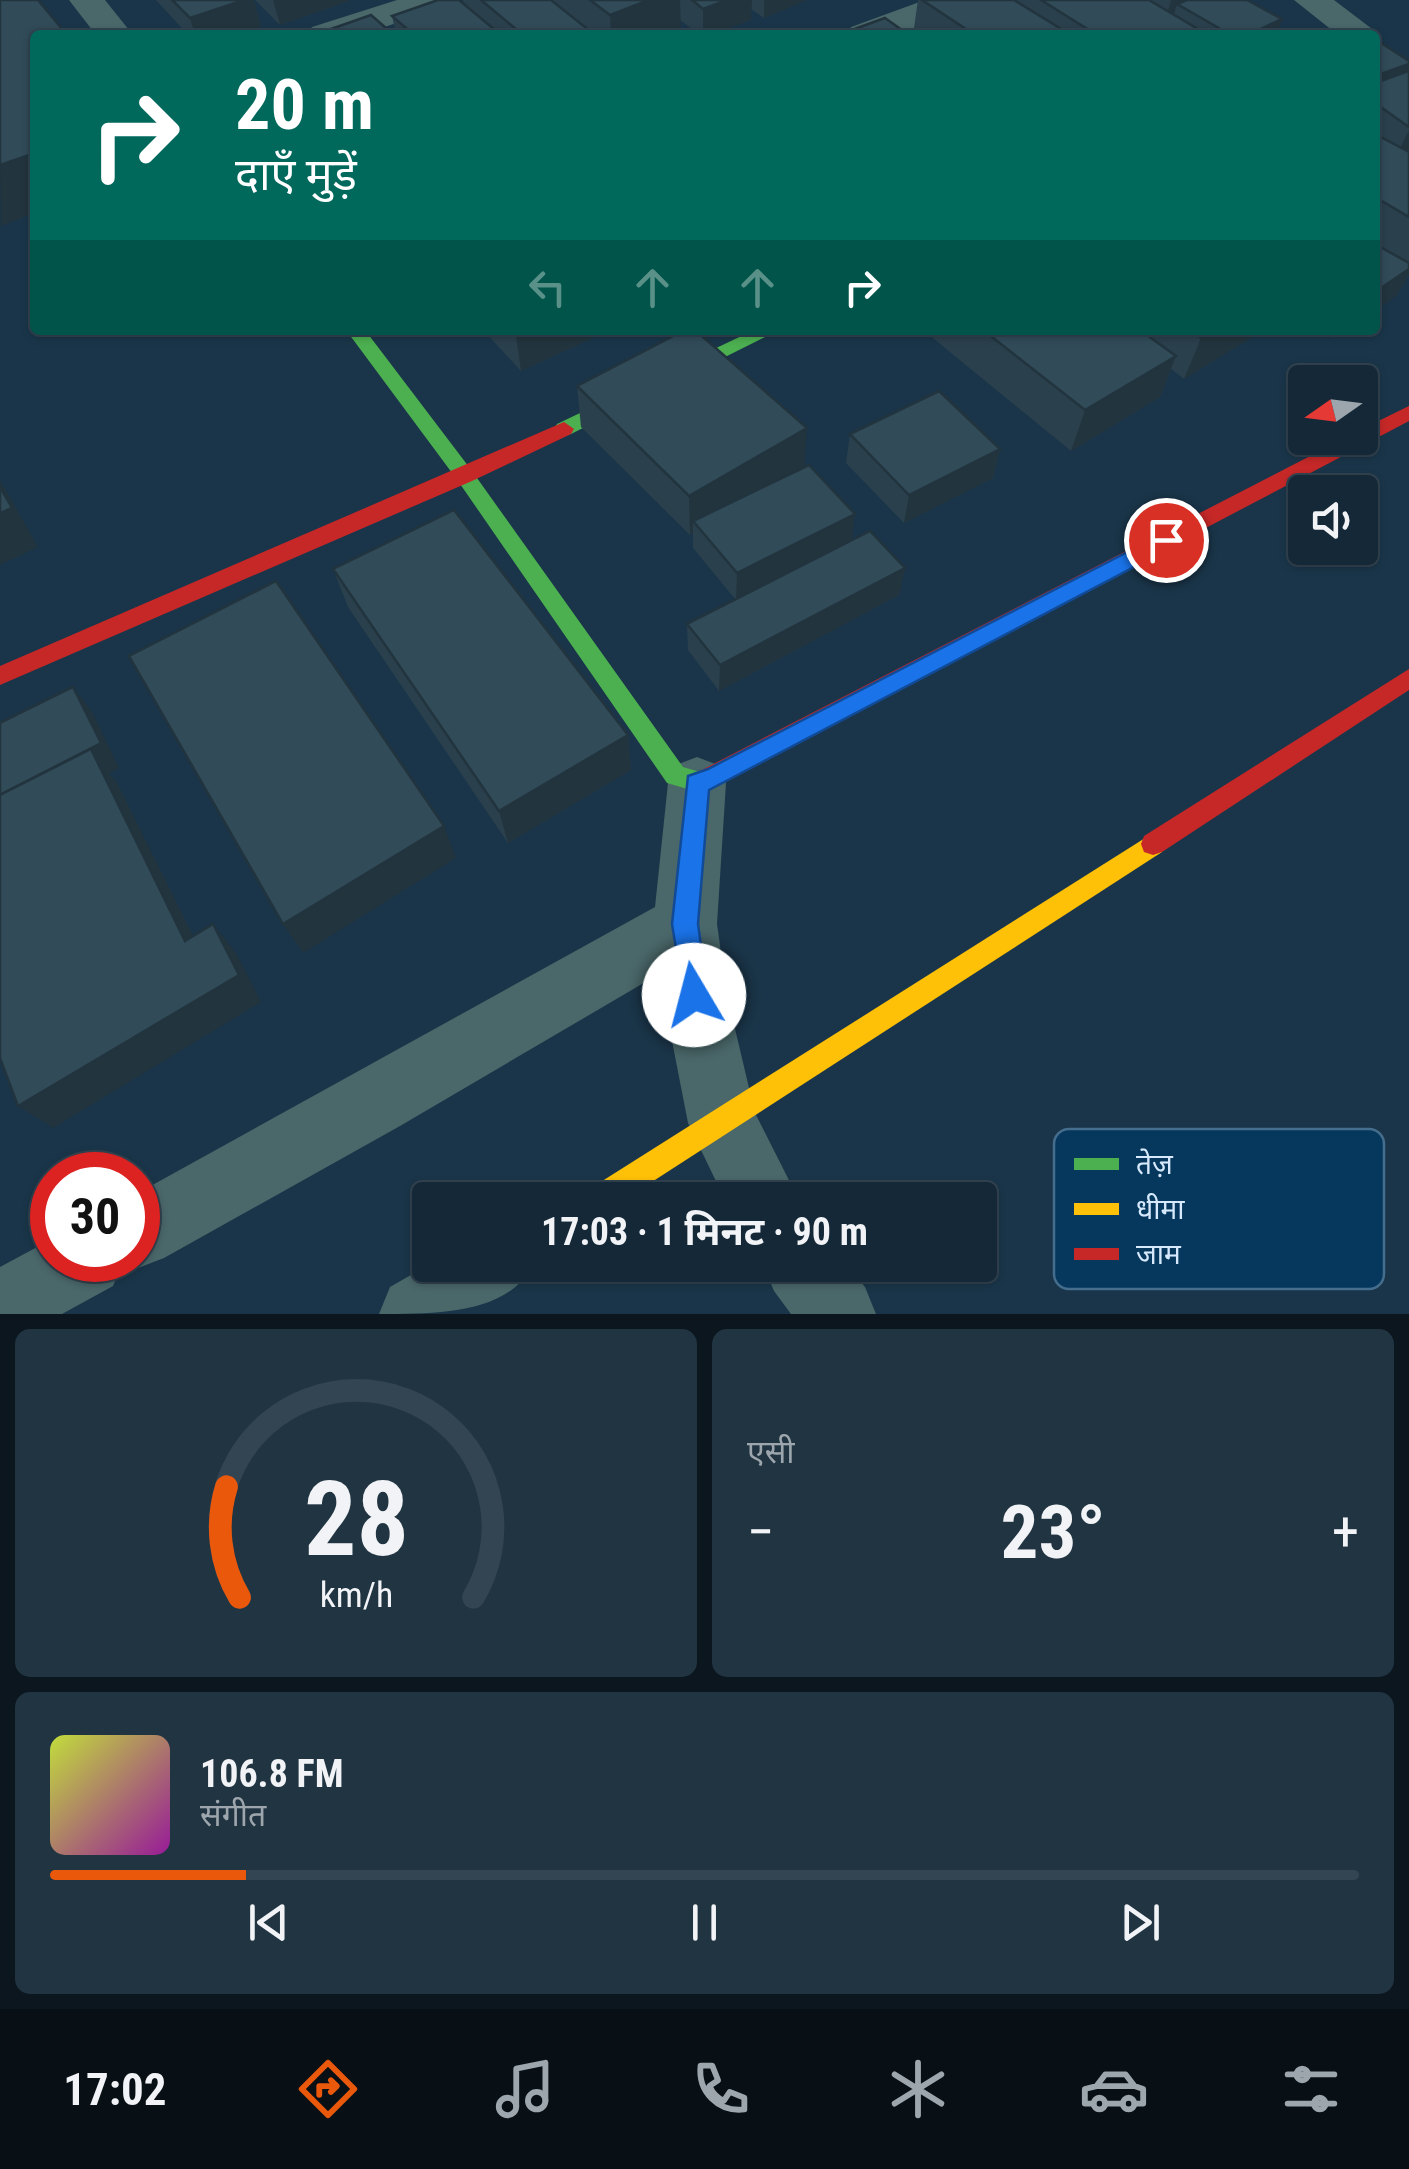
<!DOCTYPE html>
<html lang="hi">
<meta charset="utf-8">
<style>
:root{--surface:#142837;--page:#213442;--text:#f1f3f6;--muted:#9da6ad;--line:#334452;--accent:#ea580c}
body{margin:0;font-family:"Roboto Condensed","Noto Sans Devanagari",sans-serif;background:var(--page);color:var(--text);height:100vh;display:flex;flex-direction:column;font-size:38px;white-space:nowrap}
*{box-sizing:border-box;margin:0}
p{font-size:32px;color:var(--muted)}
.icon{flex:none;width:55px;height:55px;fill:none;stroke:currentColor;stroke-width:2;stroke-linecap:round;stroke-linejoin:round}
.map{position:relative;height:1314px;overflow:hidden}
.side{display:flex;flex-direction:column;gap:15px;padding:15px;background:#0b161e;flex:1}
.side>*{flex:none}
.top-card{position:absolute;left:30px;top:30px;width:1350px;height:305px;border-radius:10px;box-shadow:0 2px 8px #0004,0 0 0 2px var(--line);background:#00695c;color:#fff;overflow:hidden}
.needle{width:65px;rotate:256deg}
.fabs{position:absolute;left:1288px;top:365px;display:grid;gap:20px}
.fabs a{display:grid;place-items:center;width:90px;height:90px;border-radius:10px;background:var(--surface);box-shadow:0 2px 8px #0004,0 0 0 2px var(--line);font-size:50px}
.speed{position:absolute;left:30px;top:1152px;display:flex;gap:20px;font-size:50px;font-weight:700;text-align:center}
.speed>*{display:grid;place-content:center;width:130px;height:130px;border-radius:50%;background:var(--surface);box-shadow:0 2px 8px #0004,0 0 0 2px var(--line);line-height:1}
.speed .limit{border:15px solid #d22;background:#fff;color:#111}
.pin{position:absolute;display:grid;place-items:center;width:85px;height:85px;color:#fff;margin:-42px;border:5px solid #fff;border-radius:50%;box-shadow:0 2px 10px #0007}
.me{position:absolute;width:110px;margin:-55px;rotate:352deg;stroke-linejoin:round;filter:drop-shadow(0 0 8px #0008)}
.turn{display:flex;align-items:center;gap:35px;height:210px;padding:0 40px;font-size:45px}
.turn .icon{width:130px;height:130px;stroke-width:2.5}
.turn b{display:block;font-size:70px;line-height:85px}
.lanes{display:flex;align-items:center;height:95px;padding:0 40px;background:#0003;justify-content:center;gap:50px;direction:ltr}
.lanes .off{opacity:.35}
.big{font-size:75px;font-weight:700;line-height:1.1}
.side .card{flex:1;display:flex;flex-direction:column;justify-content:center;gap:15px;min-width:0;padding:0 35px;border-radius:15px;background:var(--page)}
.side .dial{align-items:center;gap:0}
.dial svg{height:260px;overflow:visible;fill:none;stroke:var(--line);stroke-width:7;stroke-linecap:round;text-anchor:middle}
.dial text{fill:var(--text);stroke:none}
.song{display:flex;align-items:center;gap:30px}
.cover{width:120px;height:120px;border-radius:15px;background:linear-gradient(135deg,hsl(70 70% 55%),hsl(300 70% 35%))}
.played{height:10px;border-radius:5px;background:linear-gradient(90deg,var(--accent) 15%,var(--line) 15%)}
.keys{display:flex;justify-content:space-around;direction:ltr}
.heat{display:flex;justify-content:space-between;align-items:center;font-size:55px;direction:ltr}
.side .tiles{flex:1;display:grid;gap:15px;grid-template-columns:1fr 1fr}
.card:last-child{grid-column:span 2}
.trip{position:absolute;left:412px;top:1182px;width:585px;height:100px;border-radius:10px;background:var(--surface);box-shadow:0 2px 8px #0004,0 0 0 2px var(--line);font-weight:700;line-height:100px;text-align:center}
.tab-bar{display:flex;height:160px;justify-content:space-around;align-items:center;background:#081016;color:var(--muted)}
.tab-bar .icon{width:70px;height:70px}
.tab-bar .current{color:var(--accent)}
.tab-bar b{font-size:45px;color:var(--text)}
.map>svg:first-child{display:block}
.lines{fill:none;stroke-linecap:round;stroke-linejoin:round}
.street{fill:#4a6769;fill-rule:evenodd}
.fast{fill:#4caf50;fill-rule:evenodd}
.slow{fill:#ffc107;fill-rule:evenodd}
.jam{fill:#c62828;fill-rule:evenodd}
.wall{fill:#2a404d}
.shaded-wall{fill:#22343e}
.building{fill:#314b59;stroke:#22343e;stroke-width:2.5}
.route{fill:#1a73e8;stroke:#114b97;stroke-width:2.5}
.key{fill:#06385d;stroke:#456d8d;stroke-width:2.5}
.key-label{font-size:28px;fill:#d7eafd}
</style>
<div class="map">
<svg width="1409" height="1314" viewBox="0 0 1409 1314">
<rect width="100%" height="100%" fill="#1a3549"/>
<g class="lines">
<g class="street">
<path d="M69 0H105L133 35H96Z"/>
<path d="M397 0H449L444 7 361 35H307L312 27Z"/>
<path d="M925 0H974L969 7 897 35H846L851 27Z"/>
<path d="M1294 0H1334L1380 35 1375 42V35H1338Z"/>
<path d="M697 757 718 765 726 783 717 924 727 995 755 1113 799 1200H725L688 1123 659 974 400 1126 164 1258 138 1268 123 1262 113 1286 62 1314H0V1267L52 1239V1260H138V1193L655 907 668 783 676 765Z"/>
<path d="M430 1264V1265H534C506 1314 440 1314 379 1314L390 1287Z"/>
<path d="M763 1265H847L865 1287 876 1314H791L774 1291Z"/>
</g>
<g class="fast">
<path d="M346 330H365L472 471 683 767 710 775 713 782 710 789 701 793 667 783 458 481Z"/>
<path d="M754 330H779L571 434 564 436 554 429 557 424Z"/>
</g>
<path class="slow" d="M1153 833 1162 836 1165 844 1162 852 624 1200H583L588 1190Z"/>
<g class="jam">
<path d="M1409 406V421L710 789 701 793 692 789 689 782 692 775 1345 438H1360V430Z"/>
<path d="M564 422 574 429 571 434 472 481 0 685V666Z"/>
<path d="M1409 669V690L1162 852 1153 855 1144 852 1141 844 1144 836Z"/>
</g>
</g>
<g class="wall">
<path d="M156 0H254L261 26 235 35H188Z"/>
<path d="M255 0H349V1L280 25Z"/>
<path d="M463 0H807L764 18 751 9V20L709 35H700L680 20 681 29 666 35H396L392 16 464 4Z"/>
<path d="M918 0H1247L1282 19 1276 35H913Z"/>
<path d="M1375 39 1409 69V274L1397 295 1375 311Z"/>
<path d="M483 330H610L521 371Z"/>
<path d="M923 330H1261L1259 333 1184 379 1171 369 1160 397 1071 451Z"/>
<path d="M1322 330H1347L1335 338Z"/>
<path d="M577 386 804 467 855 514 851 540 905 568 899 595 719 691 688 650 687 624 735 599 693 548V533L690 535 581 427Z"/>
<path d="M850 434 1000 449 993 478 904 523 846 463Z"/>
<path d="M333 569 628 735 631 770 508 843 348 607Z"/>
</g>
<g class="shaded-wall">
<path d="M244 0H254L261 26 235 35H195L190 18Z"/>
<path d="M273 0H349V1L280 25Z"/>
<path d="M649 0H680L681 29 666 35H611L610 15Z"/>
<path d="M727 0H752L751 20 709 35H703V9Z"/>
<path d="M764 0H807L764 18Z"/>
<path d="M1171 0H1218L1177 4 1173 18 1165 21Z"/>
<path d="M1282 19 1276 35H1248Z"/>
<path d="M1409 64V69L1398 92 1375 100V76Z"/>
<path d="M1409 130V152L1396 157Z"/>
<path d="M35 153V213L1 226 0 165Z"/>
<path d="M1409 269V274L1397 295 1375 311V292Z"/>
<path d="M515 330H610L521 371Z"/>
<path d="M1214 330H1261L1259 333 1184 379 1201 338Z"/>
<path d="M1339 330H1347L1335 338Z"/>
<path d="M1176 356 1160 397 1071 451 1085 410Z"/>
<path d="M807 428 804 468 693 521V533L690 535 689 496Z"/>
<path d="M1000 449 993 478 904 523 909 495Z"/>
<path d="M0 480 38 547 0 565Z"/>
<path d="M855 514 851 542 736 600 737 573Z"/>
<path d="M905 568 899 595 719 691 720 665Z"/>
<path d="M73 687 92 712 119 768 109 773 117 783 210 970 0 830Z"/>
<path d="M628 735 631 770 508 843 499 811Z"/>
<path d="M444 826 456 858 303 953 283 924Z"/>
<path d="M213 924 236 953 261 1002 53 1128 18 1106Z"/>
</g>
<g class="building">
<path d="M0 0H38L67 35H35V153L0 165Z"/>
<path d="M172 0H244L190 18Z"/>
<path d="M438 0H459L501 35H414L392 16Z"/>
<path d="M481 0H551L595 35H523Z"/>
<path d="M590 0H649L610 15Z"/>
<path d="M692 0H727L703 9Z"/>
<path d="M922 0H1014L1071 35H975Z"/>
<path d="M1041 0H1149L1208 35H1097Z"/>
<path d="M1187 0H1247L1282 19 1248 35H1231L1177 4Z"/>
<path d="M371 15 394 35H314Z"/>
<path d="M885 18 909 35H838Z"/>
<path d="M1375 39 1409 61V64L1375 76Z"/>
<path d="M1409 71V127L1375 103V83Z"/>
<path d="M1375 134 1409 152V217L1375 197Z"/>
<path d="M1375 244 1409 263V269L1375 292Z"/>
<path d="M685 330H695L807 428 689 496 577 386Z"/>
<path d="M983 330H1140L1176 356 1085 410Z"/>
<path d="M1190 330H1214L1201 338Z"/>
<path d="M939 391 1000 449 909 495 850 434Z"/>
<path d="M809 465 855 514 737 573 693 521Z"/>
<path d="M0 487 12 508 0 513Z"/>
<path d="M454 510 628 735 499 811 333 569Z"/>
<path d="M870 531 905 568 720 665 687 624Z"/>
<path d="M276 581 444 826 283 924 129 656Z"/>
<path d="M73 687 101 743 0 795V723Z"/>
<path d="M91 749 185 941 213 924 239 975 18 1106 0 1058V795Z"/>
</g>
<path class="route" d="M1166 532 1174 535 1177 540 1174 546 709 790 698 924 708 995 704 1004 694 1008 685 1004 672 924 688 776 708 769Z"/>
<rect x="1054" y="1129" width="330" height="160" rx="15" class="key"/>
<rect x="1074" y="1158" width="45" height="12" fill="#4caf50"/>
<rect x="1074" y="1203" width="45" height="12" fill="#ffc107"/>
<rect x="1074" y="1248" width="45" height="12" fill="#c62828"/>
<g class="key-label">
<text x="1136" y="1174">तेज़</text>
<text x="1136" y="1219">धीमा</text>
<text x="1136" y="1264">जाम</text>
</g>
</svg>
<div class="fabs">
<a><svg class="needle" viewBox="-14 -14 28 28"><path d="M0-13l5 13h-10z" fill="#e53935"/><path d="M0 13l5-13h-10z" fill="#9da6ad"/></svg></a>
<a><svg class="icon" aria-label="sound" viewBox="0 0 24 24"><path d="M4 9h4l5-4v14l-5-4H4zM17 9q2 3 0 6"/></svg></a>
</div>
<div class="speed"><div class="limit">30</div></div>
<div class="pin" style="left:1166px;top:540px;background:#d93025"><svg class="icon" aria-label="arrive" viewBox="0 0 24 24"><path d="M6 21V4h12l-3 4 3 4H6"/></svg></div>
<svg class="me" style="left:694px;top:995px" viewBox="-20 -20 40 40"><circle r="19" fill="#fff"/><path d="M0-13L10 11 0 6-10 11z" fill="#1a73e8"/></svg>
<div class="trip">17:03 · 1 मिनट · 90 m</div>
<div class="top-card">
<div class="turn"><svg class="icon" aria-label="right" viewBox="0 0 24 24"><path d="M7 20v-9h11M14 6l5 5-5 5"/></svg><div><b>20 m</b>दाएँ मुड़ें</div></div>
<div class="lanes"><svg class="icon off" aria-label="left" viewBox="0 0 24 24"><path d="M17 20v-9H6M10 6l-5 5 5 5"/></svg><svg class="icon off" aria-label="ahead" viewBox="0 0 24 24"><path d="M12 20V5M6 11l6-6 6 6"/></svg><svg class="icon off" aria-label="ahead" viewBox="0 0 24 24"><path d="M12 20V5M6 11l6-6 6 6"/></svg><svg class="icon" aria-label="right" viewBox="0 0 24 24"><path d="M7 20v-9h11M14 6l5 5-5 5"/></svg></div>
</div>
</div>
<section class="side">
<div class="tiles">
<div class="card dial"><svg viewBox="0 0 100 80">
<path d="M14 69A42 42 0 1 1 86 69"/>
<path d="M14 69A42 42 0 0 1 10 35" stroke="#ea580c"/>
<text x="50" y="56" font-size="32" font-weight="700">28</text>
<text x="50" y="72" font-size="11">km/h</text>
</svg></div>
<div class="card"><p>एसी</p>
<div class="heat"><a>−</a><b class="big">23°</b><a>+</a></div>
</div>
<div class="card">
<div class="song"><i class="cover"></i><div><b>106.8 FM</b><p>संगीत</p></div></div>
<div class="played"></div>
<div class="keys"><svg class="icon" aria-label="previous" viewBox="0 0 24 24"><path d="M18 5L8 12l10 7zM5 5v14"/></svg><svg class="icon" aria-label="pause" viewBox="0 0 24 24"><path d="M8 5v14M16 5v14"/></svg><svg class="icon" aria-label="next" viewBox="0 0 24 24"><path d="M6 5l10 7-10 7zM19 5v14"/></svg></div>
</div>
</div>
</section>
<nav class="tab-bar">
<b>17:02</b>
<svg class="icon current" aria-label="directions" viewBox="0 0 24 24"><path d="M12 3l9 9-9 9-9-9zM9 14v-3h6M13 9l2 2-2 2"/></svg>
<svg class="icon" aria-label="music" viewBox="0 0 24 24"><path d="M9 18V5l10-2v13"/><circle cx="6" cy="18" r="3"/><circle cx="16" cy="16" r="3"/></svg>
<svg class="icon" aria-label="phone" viewBox="0 0 24 24"><path d="M5 4h4l2 5-3 2q2 4 5 5l2-3 5 2v4C11 20 4 13 5 4z"/></svg>
<svg class="icon" aria-label="climate" viewBox="0 0 24 24"><path d="M12 3v18M4 7l16 10M4 17L20 7"/></svg>
<svg class="icon" aria-label="car" viewBox="0 0 24 24"><path d="M5 17H2v-5l4-1 3-4h7l3 4 3 1v5h-3M9 17h6M6 11h13"/><circle cx="7" cy="17" r="2"/><circle cx="17" cy="17" r="2"/></svg>
<svg class="icon" aria-label="filters" viewBox="0 0 24 24"><path d="M4 7h16M4 17h16"/><circle cx="9" cy="7" r="2"/><circle cx="15" cy="17" r="2"/></svg>
</nav>
